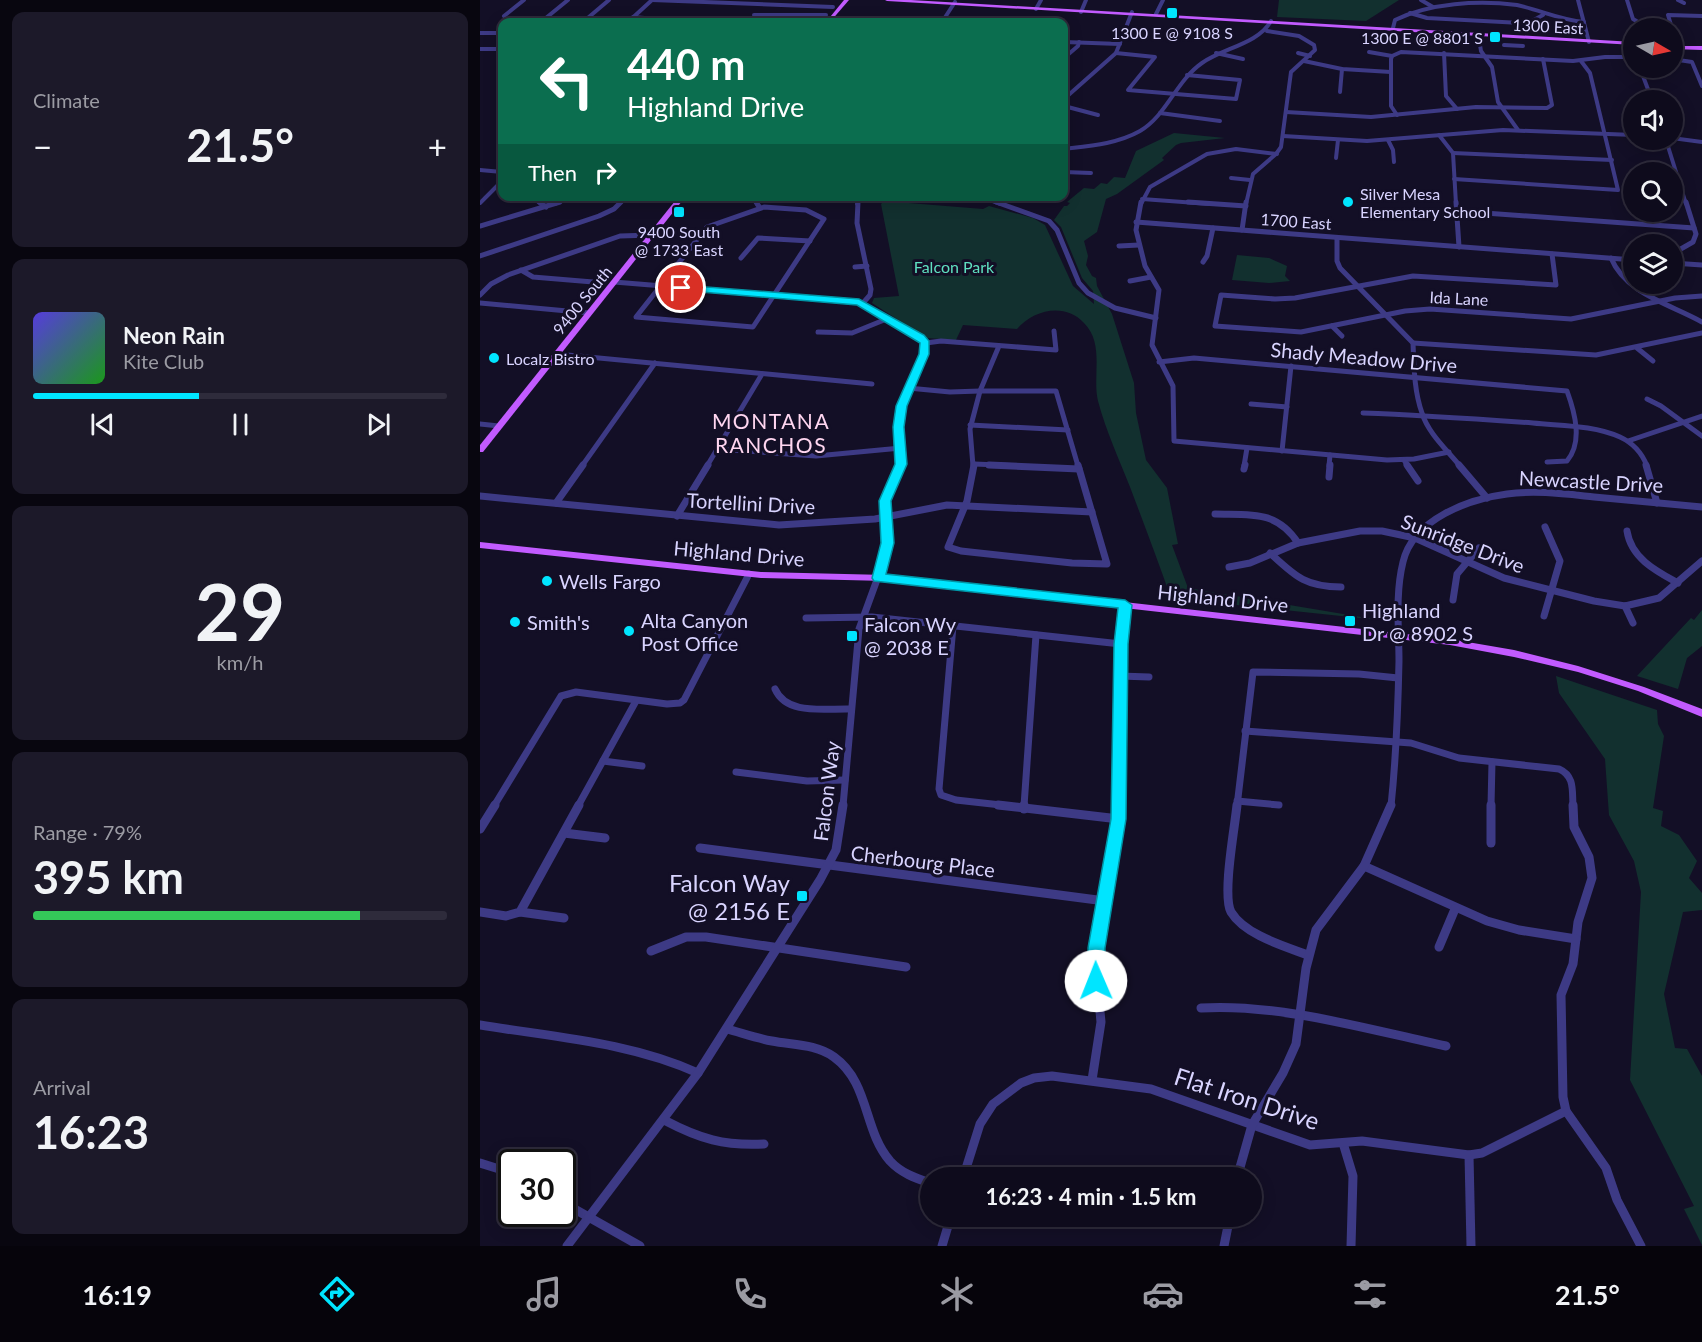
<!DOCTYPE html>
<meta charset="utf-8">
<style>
:root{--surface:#0e0b1c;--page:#1c1929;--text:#f1f3f6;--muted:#9b9ba3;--line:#2e2b3b;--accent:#00e5ff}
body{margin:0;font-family:Lato,sans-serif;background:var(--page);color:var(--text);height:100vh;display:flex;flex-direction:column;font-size:22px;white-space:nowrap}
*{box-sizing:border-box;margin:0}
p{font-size:20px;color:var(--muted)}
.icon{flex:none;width:33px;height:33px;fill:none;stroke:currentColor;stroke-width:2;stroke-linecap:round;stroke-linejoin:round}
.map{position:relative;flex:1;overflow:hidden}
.side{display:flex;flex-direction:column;gap:12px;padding:12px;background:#08060f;width:480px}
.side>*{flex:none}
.hud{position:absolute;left:18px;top:18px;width:570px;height:183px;border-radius:12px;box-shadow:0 3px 15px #0003,0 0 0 2px var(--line);background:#0b6e4f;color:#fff;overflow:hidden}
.needle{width:39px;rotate:99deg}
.buttons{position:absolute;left:1143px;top:18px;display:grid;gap:12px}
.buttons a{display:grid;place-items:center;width:60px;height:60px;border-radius:50%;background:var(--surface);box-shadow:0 3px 15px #0003,0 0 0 2px var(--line);font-size:30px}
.speed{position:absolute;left:18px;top:1149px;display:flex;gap:12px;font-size:30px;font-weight:700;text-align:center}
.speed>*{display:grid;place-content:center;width:78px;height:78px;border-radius:50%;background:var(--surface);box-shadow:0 3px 15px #0003,0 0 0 2px var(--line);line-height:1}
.speed .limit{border:3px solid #111;border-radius:9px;background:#fff;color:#111}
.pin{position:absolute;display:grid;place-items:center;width:51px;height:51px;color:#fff;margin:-26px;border:3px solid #fff;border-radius:50%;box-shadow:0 2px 6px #0007}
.me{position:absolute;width:66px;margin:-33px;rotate:359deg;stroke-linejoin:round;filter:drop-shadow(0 0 4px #0008)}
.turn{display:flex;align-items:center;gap:21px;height:126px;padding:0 30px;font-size:27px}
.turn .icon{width:78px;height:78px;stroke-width:2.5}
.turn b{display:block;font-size:42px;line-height:51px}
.then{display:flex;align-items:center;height:57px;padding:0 30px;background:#0003;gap:12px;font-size:22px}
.big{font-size:45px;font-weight:700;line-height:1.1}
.side .widget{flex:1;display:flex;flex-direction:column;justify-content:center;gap:9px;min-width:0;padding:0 21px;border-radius:12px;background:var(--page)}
.side .dial{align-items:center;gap:0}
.dial b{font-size:78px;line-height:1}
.song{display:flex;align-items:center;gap:18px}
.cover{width:72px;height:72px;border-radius:9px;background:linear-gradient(135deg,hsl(250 70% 55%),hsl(120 70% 35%))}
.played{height:6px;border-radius:3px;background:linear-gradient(90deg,var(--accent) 40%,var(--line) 40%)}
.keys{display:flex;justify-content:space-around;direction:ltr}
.heat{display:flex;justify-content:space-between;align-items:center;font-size:33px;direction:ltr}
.charge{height:9px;border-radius:4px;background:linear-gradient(90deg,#34c759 79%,var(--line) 0)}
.trip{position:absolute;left:440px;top:1167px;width:342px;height:60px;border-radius:30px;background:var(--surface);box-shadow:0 3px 15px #0003,0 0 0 2px var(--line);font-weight:700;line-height:60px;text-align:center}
.tabs{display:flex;height:96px;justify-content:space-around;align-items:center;background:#06040b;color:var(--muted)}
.tabs .icon{width:42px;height:42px}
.tabs .selected{color:var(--accent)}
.tabs b{font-size:27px;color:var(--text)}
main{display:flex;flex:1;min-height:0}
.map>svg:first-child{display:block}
.green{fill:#12302f}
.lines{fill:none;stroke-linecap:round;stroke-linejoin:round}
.minor-far3{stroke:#3d3a85;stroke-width:4}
.minor-far2{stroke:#3d3a85;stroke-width:5}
.minor-far1{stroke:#3d3a85;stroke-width:7}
.minor{stroke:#3d3a85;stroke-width:9}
.major{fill:#c25bff;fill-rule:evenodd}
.route{fill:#00e5ff;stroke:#0095a6;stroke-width:1.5}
.poi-dot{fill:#00e5ff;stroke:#130f26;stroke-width:2}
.labels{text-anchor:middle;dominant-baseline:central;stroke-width:6;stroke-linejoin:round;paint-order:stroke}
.far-street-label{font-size:16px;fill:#d9d4ff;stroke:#130f26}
.far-poi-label{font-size:16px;fill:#d9d4ff;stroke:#130f26}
.far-park-label{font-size:16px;fill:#5fe0c0;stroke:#130f26}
.street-label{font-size:20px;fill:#d9d4ff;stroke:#130f26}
.poi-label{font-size:20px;fill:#d9d4ff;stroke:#130f26;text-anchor:start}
.neighbourhood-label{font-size:21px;letter-spacing:1.5px;fill:#ffd6f0;stroke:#130f26}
.near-poi-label{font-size:24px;fill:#d9d4ff;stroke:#130f26;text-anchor:end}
.near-street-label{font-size:24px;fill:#d9d4ff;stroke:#130f26}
</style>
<main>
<section class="side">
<div class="widget"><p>Climate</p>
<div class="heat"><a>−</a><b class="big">21.5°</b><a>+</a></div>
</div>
<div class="widget">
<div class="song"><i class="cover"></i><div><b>Neon Rain</b><p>Kite Club</p></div></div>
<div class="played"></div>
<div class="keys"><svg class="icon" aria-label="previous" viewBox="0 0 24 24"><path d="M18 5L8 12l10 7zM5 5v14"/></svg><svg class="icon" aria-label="pause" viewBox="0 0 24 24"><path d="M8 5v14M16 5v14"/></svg><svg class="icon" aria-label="next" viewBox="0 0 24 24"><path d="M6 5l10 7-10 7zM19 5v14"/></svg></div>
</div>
<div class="widget dial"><b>29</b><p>km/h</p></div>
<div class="widget"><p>Range · 79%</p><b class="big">395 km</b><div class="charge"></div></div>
<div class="widget"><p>Arrival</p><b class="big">16:23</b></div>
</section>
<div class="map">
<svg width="1222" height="1246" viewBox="0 0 1222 1246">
<rect width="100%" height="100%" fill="#130f26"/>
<g class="green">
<path d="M799 0H919L886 21 797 17Z"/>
<path d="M694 133 745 138 701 143 696 145 682 158 684 160 637 194 626 199 617 232 604 241 608 256 606 265 612 276 616 278 617 286 632 314 654 383 656 413 666 460 687 488 698 544 692 545 708 588 899 620 691 598C678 561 664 524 650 487 639 459 626 431 618 401 612 376 625 344 604 323 585 302 553 310 537 329L483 325 476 340 446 338 392 303 394 298 419 296 401 204 404 201 503 209 509 206 553 218 565 225 593 286 614 304 613 291 602 278 581 227 574 220 584 206H587L590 203 587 202 604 188 614 189 621 183 627 184 634 177 645 178 656 151Z"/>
<path d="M757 255 789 258 807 266 805 276 810 281 789 283 752 280Z"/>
<path d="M1222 610V646L1207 658 1198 689 1157 676 1211 618 1214 620Z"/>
<path d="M1076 676 1177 710 1178 724 1184 736 1173 808 1183 811 1181 826 1199 835 1217 861 1209 878 1222 893V910L1203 912 1184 994 1195 1048 1207 1049 1222 1076V1245L1204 1209 1214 1206 1150 1080 1161 892 1154 861 1129 815 1125 759 1079 693Z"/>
</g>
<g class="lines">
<g class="minor-far3">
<path d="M172 0 353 7"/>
<path d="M941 0 953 7"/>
<path d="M1098 0 1109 42"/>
<path d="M1147 0 1153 19 1158 22"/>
<path d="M1198 0 1204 3"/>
<path d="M556 9 561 0"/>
<path d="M601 12 606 0"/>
<path d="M930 13 947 18 1041 23 1050 22 1063 15"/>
<path d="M676 14 683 0"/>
<path d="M274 15H346"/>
<path d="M24 16 44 0"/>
<path d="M153 17 210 22"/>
<path d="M61 22 88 0"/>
<path d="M103 22 129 0"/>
<path d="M148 22 172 0"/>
<path d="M462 22 475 2"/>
<path d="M1191 25 1188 15 1222 16"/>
<path d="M913 28 915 20C950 3 998 0 1037 5 1060 10 1080 20 1104 22"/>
<path d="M0 33H22"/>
<path d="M998 33 1001 51 1012 67 1018 102 1038 130"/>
<path d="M584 42 640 44"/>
<path d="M1024 45 1043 46"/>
<path d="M0 49H22"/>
<path d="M889 52 912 56"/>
<path d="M636 53 675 57 648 90 756 99 760 80 707 75"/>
<path d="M736 53 763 59"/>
<path d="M818 53 830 56"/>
<path d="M964 53 966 96 977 109"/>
<path d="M584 58 598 46 599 42"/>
<path d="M1192 59 1212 62 1222 86"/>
<path d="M824 61 862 69 911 72"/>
<path d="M1160 68 1172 100"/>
<path d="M860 92 862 69"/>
<path d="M584 99 636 53 652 12"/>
<path d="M584 106 618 115"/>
<path d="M806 112 891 117 996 107 1067 108 1072 105 1063 59"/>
<path d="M680 113 740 121"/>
<path d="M917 115 911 106V59L912 56 921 52 1093 61 1125 57H1154"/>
<path d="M959 135 973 153 976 204"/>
<path d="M803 136 887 141 1023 130 1154 135"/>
<path d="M1192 138 1222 142"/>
<path d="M908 140 913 150 914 162"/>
<path d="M1186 140 1206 204"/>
<path d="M584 149C609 146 637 144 660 131 687 115 696 81 722 63 743 48 778 44 791 21"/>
<path d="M973 153 1132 160"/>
<path d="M856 158 858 140"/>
<path d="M0 170 22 172"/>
<path d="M584 172 611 173"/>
<path d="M751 178 770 180"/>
<path d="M974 179 1138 190 1110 73 1101 61"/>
<path d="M275 196 277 204"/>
<path d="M499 196 520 204"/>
<path d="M662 199 730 204"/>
<path d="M58 201 61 204"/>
<path d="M0 203 22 181"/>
<path d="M75 204 90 196"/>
<path d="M139 204 147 196"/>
<path d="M377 204 381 196"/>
<path d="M661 204 670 187 727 154 756 149 797 154"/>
<path d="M766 204 773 174 796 154 801 147 811 72 835 50 834 45 819 36 787 31"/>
</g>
<g class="minor-far2">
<path d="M59 202 66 207"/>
<path d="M276 202 280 208"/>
<path d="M378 202 377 223 391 289 390 295 383 303"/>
<path d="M516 202 569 221 577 230 599 283 608 293 635 308 676 318"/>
<path d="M661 202 656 230 665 266 679 290 672 345 693 386 694 441 907 460 934 459 969 452"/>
<path d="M708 202 766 206"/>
<path d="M976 202 979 247"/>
<path d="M284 207 326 210 344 219 273 327 156 317 227 227Z"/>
<path d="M977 211 1214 228"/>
<path d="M656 222 1154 260"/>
<path d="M0 226 80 202"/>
<path d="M762 230 766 202"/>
<path d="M857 238V261L860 268 933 343C934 366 934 391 942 413 948 433 967 450 980 466"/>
<path d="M639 246 659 245"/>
<path d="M1072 254 1076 285 933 276 815 298 795 299 741 295 735 326 821 332 925 311 950 309 1091 319 1195 298 1222 296"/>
<path d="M0 256 119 216 134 209 141 202"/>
<path d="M261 258 278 238 330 241"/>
<path d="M1131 258C1146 294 1190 304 1222 322"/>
<path d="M723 262 727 256 733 228"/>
<path d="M1192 263 1222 265"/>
<path d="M1199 263V250L1213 242 1216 234 1206 202"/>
<path d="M375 267 387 266"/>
<path d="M41 270 53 277 113 282"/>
<path d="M650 281 671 277"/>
<path d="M134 282 379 302 440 337 446 343"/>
<path d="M0 295 11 284 28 275 140 236 172 235"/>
<path d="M0 303 109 313"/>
<path d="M852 326 862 336"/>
<path d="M338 332 372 333 409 318"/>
<path d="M446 343 461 341 576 350 574 331"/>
<path d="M933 343 1116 355 1222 333"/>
<path d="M1157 348 1173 361"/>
<path d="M77 354 392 384"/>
<path d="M679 362 714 358 1087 391C1095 413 1103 442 1087 461L1067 462"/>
<path d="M428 388 470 392 500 391"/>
<path d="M500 391 519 346"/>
<path d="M500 391H576L598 466"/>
<path d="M1167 399 1181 406 1222 436"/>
<path d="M771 404 807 407"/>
<path d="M883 413C940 415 997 419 1053 423 1082 426 1113 425 1140 437 1153 443 1162 453 1167 466"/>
<path d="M0 424 19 426"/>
<path d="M490 425 588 430"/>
<path d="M1148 441 1222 416"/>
<path d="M237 449 336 456 421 448"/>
<path d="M802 451 811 366"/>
<path d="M924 460 928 466"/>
<path d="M494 464 541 466"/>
<path d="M102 466 175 363"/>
<path d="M227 466 282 374"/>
<path d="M420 466C423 446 415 425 422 405 428 384 442 365 446 343"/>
<path d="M493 466 490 429 500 391"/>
<path d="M764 466 767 448"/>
<path d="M849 466 850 455"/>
</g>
<g class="minor-far1">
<path d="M494 465 487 501 468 547 481 551 592 563 627 564 598 465"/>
<path d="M509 465 599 469"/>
<path d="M927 465 938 481"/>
<path d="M979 465 1007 498"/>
<path d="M1166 465 1177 503"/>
<path d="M764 469 765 465"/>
<path d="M849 477 850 465"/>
<path d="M0 496 299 525 395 519 467 505 612 512"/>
<path d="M76 503 103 465"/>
<path d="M735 514C770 515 797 510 818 543"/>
<path d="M197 516 228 465"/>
<path d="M1147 531C1151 558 1176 571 1198 583"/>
<path d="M790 553C815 576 825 587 861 587"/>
<path d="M749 567 770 563 818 543 880 531H902L935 538 1024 578 1114 601 1145 606 1179 598 1222 561"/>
<path d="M973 600 977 574 999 548"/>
<path d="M1145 606 1153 623"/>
<path d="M1064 616 1080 561 1065 527"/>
<path d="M326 618 392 617 641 644"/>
<path d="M473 626 459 789 461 795 476 800 530 806"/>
<path d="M640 676 669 677"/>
<path d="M295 689C307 716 345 708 371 709"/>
<path d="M765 731 931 743 979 758 1079 769C1095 776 1092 791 1093 806"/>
<path d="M123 761 162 766"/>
<path d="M256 772 327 781 365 780"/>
<path d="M757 801 799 805"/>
<path d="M14 806 81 696 96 692 187 704 200 703 204 700 269 574"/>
<path d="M98 806 156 701"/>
<path d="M363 806 379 629 406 555 408 534 405 501 421 465"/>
<path d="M544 806 556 635"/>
<path d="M640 806 641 644 645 605"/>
<path d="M757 806 773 672 879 674 918 678"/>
<path d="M911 806C916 758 918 710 919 661 919 629 915 594 923 562 933 519 989 499 1027 494 1056 490 1085 494 1114 497 1150 500 1186 504 1222 507"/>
<path d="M1011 806 1012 762"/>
</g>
<g class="minor">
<path d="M518 805 639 819"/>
<path d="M757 805C755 826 742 895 751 912 765 935 804 946 828 955"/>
<path d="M1093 805 1094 827 1109 857 1112 878 1098 922 1093 964 1081 995 1083 1097 1086 1111 1126 1168 1137 1200 1161 1246"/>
<path d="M544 809V805"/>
<path d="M0 829 15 805"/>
<path d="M84 833 125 838"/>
<path d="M1011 843V805"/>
<path d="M220 848 625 901"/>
<path d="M884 866 1007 921 1039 930 1096 939"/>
<path d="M0 912 26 916 40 912 99 805"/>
<path d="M40 912 84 918"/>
<path d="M959 947 975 909"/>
<path d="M171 951 206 937H226L426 967"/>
<path d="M721 1008C798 1003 890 1030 966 1046"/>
<path d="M0 1025C73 1037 150 1042 218 1073"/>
<path d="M247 1029C262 1033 276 1038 292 1041 312 1045 336 1044 354 1057 390 1083 383 1130 410 1161 421 1173 435 1178 450 1183"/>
<path d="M612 1080 621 1022 615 959 634 854 640 805"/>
<path d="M184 1120C220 1139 244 1146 284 1144"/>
<path d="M863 1143 873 1176 871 1246"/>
<path d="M989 1155 991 1246"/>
<path d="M0 1163 32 1173"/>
<path d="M483 1178 500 1124 513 1104 541 1083 554 1078 572 1076 671 1089 830 1145 882 1141 989 1155 1002 1153 1086 1111"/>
<path d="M757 1178 772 1125 803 1073 816 1044 826 968 836 930 884 866 911 805"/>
<path d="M82 1202 160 1246"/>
<path d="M714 1216 748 1226"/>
<path d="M87 1246 218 1073 340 880 356 850 363 805"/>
<path d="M462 1246 471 1216"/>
<path d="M744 1246 750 1216"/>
</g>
<g class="major">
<path d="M364 0H369L350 22H346Z"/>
<path d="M405 0H431L1154 42V45L407 1Z"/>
<path d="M1192 46H1222V50L1192 49Z"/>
<path d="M199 196H206L3 452H0V445Z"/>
<path d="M0 542 281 572 406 575 970 639 1034 650 1098 666 1164 687 1222 709V717L1158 691 1098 672 1034 657 970 645 406 581 281 578 0 548Z"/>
</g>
</g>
<path class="route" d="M201 285 379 299 444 335 449 341V354L427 406 424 427 427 464 411 501 414 543 406 574 645 600 652 605 648 644 646 819 625 948V981L622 987 616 989 610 987 608 981V948L631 819 634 644 638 608 394 581 392 578 401 543 399 501 415 464 413 427 416 406 439 354 440 343 377 305 197 290V286Z"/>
<g class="poi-dot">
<rect x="686" y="7" width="12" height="12" rx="3"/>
<rect x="1009" y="31" width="12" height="12" rx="3"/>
<circle cx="868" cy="202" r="6"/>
<rect x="193" y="206" width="12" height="12" rx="3"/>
<circle cx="14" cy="358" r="6"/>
<circle cx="67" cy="581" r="6"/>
<rect x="864" y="615" width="12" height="12" rx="3"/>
<circle cx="35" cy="622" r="6"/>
<circle cx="149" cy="631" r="6"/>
<rect x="366" y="630" width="12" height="12" rx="3"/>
<rect x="316" y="890" width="12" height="12" rx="3"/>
</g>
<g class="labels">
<g class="far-street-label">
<text transform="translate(1068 26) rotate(3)">1300 East</text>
<text transform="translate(816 221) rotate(4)">1700 East</text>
<text transform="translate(979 298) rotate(3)">Ida Lane</text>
<text transform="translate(102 300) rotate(-51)">9400 South</text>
</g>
<g class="far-poi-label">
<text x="692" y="32">1300 E @ 9108 S</text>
<text x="1003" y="37" text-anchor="end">1300 E @ 8801 S</text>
<text x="880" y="193" text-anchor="start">Silver Mesa<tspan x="880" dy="18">Elementary School</tspan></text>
<text x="199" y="231">9400 South<tspan x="199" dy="18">@ 1733 East</tspan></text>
<text x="26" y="358" text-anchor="start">Localz Bistro</text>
</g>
<g class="far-park-label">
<text x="474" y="266">Falcon Park</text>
</g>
<g class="street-label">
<text transform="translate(884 357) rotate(5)">Shady Meadow Drive</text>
<text transform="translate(1111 481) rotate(3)">Newcastle Drive</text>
<text transform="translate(271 503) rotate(3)">Tortellini Drive</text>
<text transform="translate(983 543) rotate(21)">Sunridge Drive</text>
<text transform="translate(259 553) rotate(5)">Highland Drive</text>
<text transform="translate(743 598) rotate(6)">Highland Drive</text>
<text transform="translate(346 791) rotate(-83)">Falcon Way</text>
<text transform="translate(443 861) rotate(7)">Cherbourg Place</text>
</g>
<g class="poi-label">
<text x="79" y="581">Wells Fargo</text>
<text x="882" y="610">Highland<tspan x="882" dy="23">Dr @ 8902 S</tspan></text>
<text x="161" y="620">Alta Canyon<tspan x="161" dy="23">Post Office</tspan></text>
<text x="47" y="622">Smith's</text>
<text x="384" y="624">Falcon Wy<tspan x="384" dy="23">@ 2038 E</tspan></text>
</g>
<g class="neighbourhood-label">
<text x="291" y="420">MONTANA<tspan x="291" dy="24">RANCHOS</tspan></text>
</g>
<g class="near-poi-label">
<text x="310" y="882">Falcon Way<tspan x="310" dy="28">@ 2156 E</tspan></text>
</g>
<g class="near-street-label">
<text transform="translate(767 1098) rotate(18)">Flat Iron Drive</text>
</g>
</g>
</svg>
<div class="buttons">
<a><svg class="needle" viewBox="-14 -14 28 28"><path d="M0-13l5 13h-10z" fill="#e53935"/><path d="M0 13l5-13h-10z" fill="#9b9ba3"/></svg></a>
<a><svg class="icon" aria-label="sound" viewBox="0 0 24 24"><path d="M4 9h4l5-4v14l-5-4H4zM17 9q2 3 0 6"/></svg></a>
<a><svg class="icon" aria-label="search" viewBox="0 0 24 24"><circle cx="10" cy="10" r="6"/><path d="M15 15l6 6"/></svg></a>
<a><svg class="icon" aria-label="layers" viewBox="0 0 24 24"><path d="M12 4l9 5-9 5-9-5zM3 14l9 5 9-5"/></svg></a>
</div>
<div class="speed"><div class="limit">30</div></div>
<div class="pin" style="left:201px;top:288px;background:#d93025"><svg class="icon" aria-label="arrive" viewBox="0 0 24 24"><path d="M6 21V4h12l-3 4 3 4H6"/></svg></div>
<svg class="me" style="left:616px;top:981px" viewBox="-20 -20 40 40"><circle r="19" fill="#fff"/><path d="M0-13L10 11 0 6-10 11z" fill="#00e5ff"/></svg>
<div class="trip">16:23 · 4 min · 1.5 km</div>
<div class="hud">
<div class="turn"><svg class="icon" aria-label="left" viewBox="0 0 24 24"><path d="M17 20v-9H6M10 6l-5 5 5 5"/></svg><div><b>440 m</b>Highland Drive</div></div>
<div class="then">Then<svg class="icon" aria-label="right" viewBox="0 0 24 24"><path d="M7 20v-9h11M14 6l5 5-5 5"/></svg></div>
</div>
</div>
</main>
<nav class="tabs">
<b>16:19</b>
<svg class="icon selected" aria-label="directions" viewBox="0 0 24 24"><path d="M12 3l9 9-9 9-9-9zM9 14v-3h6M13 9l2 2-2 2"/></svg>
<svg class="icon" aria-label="music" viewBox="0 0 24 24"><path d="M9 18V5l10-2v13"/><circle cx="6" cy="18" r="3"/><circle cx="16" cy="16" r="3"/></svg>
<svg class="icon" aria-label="phone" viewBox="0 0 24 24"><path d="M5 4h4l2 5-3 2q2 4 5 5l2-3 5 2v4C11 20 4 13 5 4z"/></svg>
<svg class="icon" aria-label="climate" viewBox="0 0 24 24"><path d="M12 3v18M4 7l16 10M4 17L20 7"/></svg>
<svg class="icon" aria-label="car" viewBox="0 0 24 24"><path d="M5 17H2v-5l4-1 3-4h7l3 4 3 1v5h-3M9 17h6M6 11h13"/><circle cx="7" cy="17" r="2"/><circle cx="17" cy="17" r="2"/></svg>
<svg class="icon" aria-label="filters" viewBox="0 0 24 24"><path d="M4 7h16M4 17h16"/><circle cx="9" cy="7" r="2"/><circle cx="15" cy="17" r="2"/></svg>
<b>21.5°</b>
</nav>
